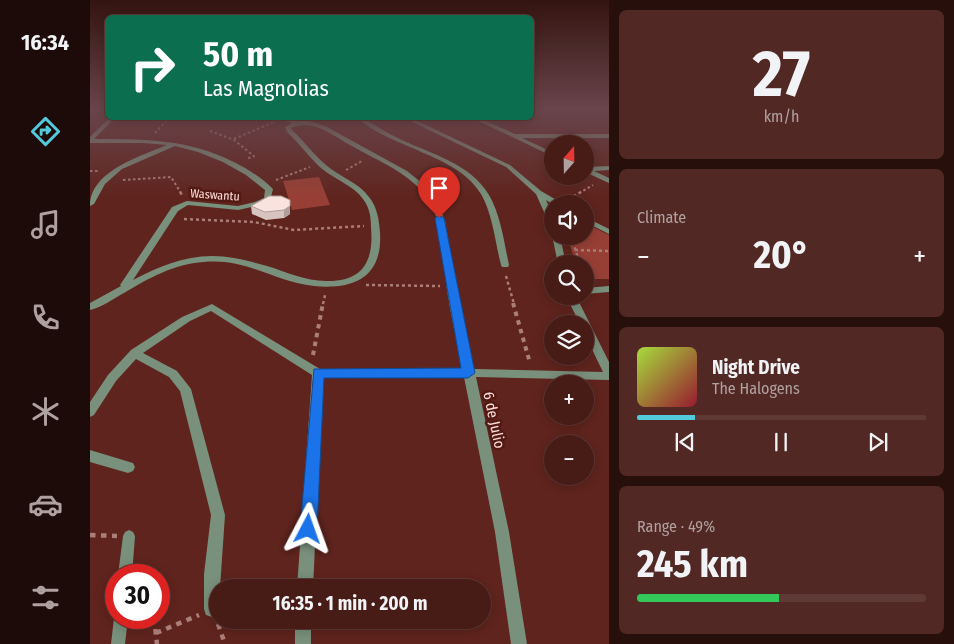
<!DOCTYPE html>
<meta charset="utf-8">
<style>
:root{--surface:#471b16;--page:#512823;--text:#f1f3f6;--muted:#b0a1a1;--line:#5f3935;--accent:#53cadc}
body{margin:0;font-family:"Fira Sans Condensed",sans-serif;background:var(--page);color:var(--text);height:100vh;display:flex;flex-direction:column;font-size:19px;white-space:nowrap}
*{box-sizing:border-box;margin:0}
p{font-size:16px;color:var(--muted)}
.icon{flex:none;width:28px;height:28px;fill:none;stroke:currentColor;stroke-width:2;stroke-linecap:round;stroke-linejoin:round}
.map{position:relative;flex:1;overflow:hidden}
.side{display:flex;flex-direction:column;gap:10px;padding:10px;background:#270f0c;width:345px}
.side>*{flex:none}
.banner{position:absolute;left:15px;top:15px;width:429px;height:105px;border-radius:8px;box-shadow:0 2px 12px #0003,0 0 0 1px var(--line);background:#0b6e4f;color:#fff;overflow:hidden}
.needle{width:32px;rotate:20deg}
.fabs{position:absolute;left:454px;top:135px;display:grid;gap:10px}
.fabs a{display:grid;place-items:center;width:50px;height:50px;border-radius:50%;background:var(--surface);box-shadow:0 2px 12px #0003,0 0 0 1px var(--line);font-size:25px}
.speed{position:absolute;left:15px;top:564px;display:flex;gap:10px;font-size:25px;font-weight:700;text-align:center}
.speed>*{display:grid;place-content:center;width:65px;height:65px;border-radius:50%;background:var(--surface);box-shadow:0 2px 12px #0003,0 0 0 1px var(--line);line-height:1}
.speed .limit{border:8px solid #d22;background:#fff;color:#111}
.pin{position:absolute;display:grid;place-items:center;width:42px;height:42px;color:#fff;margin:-51px -21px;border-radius:50% 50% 50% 0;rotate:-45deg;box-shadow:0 0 5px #0007}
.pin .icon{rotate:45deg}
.me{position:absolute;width:55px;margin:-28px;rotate:4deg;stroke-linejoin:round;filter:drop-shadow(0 0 4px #0008)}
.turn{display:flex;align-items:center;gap:18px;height:105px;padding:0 15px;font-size:22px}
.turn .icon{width:65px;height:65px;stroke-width:2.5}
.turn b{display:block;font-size:35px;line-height:42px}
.big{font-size:38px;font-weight:700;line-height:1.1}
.side .tile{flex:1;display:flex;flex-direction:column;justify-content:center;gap:8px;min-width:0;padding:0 18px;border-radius:8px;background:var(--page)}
.side .dial{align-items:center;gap:0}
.dial b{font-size:65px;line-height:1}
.song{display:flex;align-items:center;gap:15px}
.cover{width:60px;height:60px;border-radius:8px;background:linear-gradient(135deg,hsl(80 70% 55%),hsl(350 70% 35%))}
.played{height:5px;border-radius:2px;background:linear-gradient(90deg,var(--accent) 20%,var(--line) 20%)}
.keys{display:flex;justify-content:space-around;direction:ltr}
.heat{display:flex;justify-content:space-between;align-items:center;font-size:28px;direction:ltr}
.charge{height:8px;border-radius:4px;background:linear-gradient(90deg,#34c759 49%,var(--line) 0)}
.trip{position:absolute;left:119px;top:579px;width:282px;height:50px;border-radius:25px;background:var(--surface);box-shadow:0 2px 12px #0003,0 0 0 1px var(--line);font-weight:700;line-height:50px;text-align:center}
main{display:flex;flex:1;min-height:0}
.tabs{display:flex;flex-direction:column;width:90px;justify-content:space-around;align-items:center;background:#1c0b09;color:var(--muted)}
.tabs .icon{width:35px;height:35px}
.tabs .on{color:var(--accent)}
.tabs b{font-size:22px;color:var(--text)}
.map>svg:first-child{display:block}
.green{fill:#973f35}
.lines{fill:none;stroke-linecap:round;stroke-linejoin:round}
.path-far3{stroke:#ab7e78;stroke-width:2;stroke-dasharray:2.5 2.5;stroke-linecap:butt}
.path-far2{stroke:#ab7e78;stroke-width:2.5;stroke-dasharray:3 3;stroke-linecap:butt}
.path-far1{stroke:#ab7e78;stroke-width:4;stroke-dasharray:4.5 4.5;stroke-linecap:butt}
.path{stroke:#ab7e78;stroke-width:4.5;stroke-dasharray:5.5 5.5;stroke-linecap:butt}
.lane{fill:#79907c;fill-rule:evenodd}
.street{fill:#79907c;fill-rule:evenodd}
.wall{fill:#d7c3c0}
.shaded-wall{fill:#af9f9c}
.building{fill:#fae3df;stroke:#af9f9c}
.route{fill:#1a73e8;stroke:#114b97}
.labels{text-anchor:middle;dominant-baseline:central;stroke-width:5;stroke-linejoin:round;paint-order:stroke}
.far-street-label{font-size:12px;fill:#fedfda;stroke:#531913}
.street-label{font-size:15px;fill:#fedfda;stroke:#531913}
</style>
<main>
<nav class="tabs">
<b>16:34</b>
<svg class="icon on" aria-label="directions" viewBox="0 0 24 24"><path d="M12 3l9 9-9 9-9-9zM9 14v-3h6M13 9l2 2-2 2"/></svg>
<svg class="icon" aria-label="music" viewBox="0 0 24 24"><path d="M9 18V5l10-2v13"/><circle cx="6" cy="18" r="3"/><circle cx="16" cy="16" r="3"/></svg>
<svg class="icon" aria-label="phone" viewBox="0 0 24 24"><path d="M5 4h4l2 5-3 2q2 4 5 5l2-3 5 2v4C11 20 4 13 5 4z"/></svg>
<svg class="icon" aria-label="climate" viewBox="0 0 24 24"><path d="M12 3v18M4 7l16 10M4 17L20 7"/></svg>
<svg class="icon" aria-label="car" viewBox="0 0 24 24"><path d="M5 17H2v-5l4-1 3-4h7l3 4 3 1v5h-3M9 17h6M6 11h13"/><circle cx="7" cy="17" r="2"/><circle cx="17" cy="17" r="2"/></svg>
<svg class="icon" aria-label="filters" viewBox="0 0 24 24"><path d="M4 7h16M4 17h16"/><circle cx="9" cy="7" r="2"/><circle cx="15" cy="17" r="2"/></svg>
</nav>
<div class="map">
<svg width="519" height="644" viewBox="0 0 519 644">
<rect width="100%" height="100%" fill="#5f241d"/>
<g class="green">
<path d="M229 177 240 205 202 210 193 181Z"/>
<path d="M495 223 519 235V279H495V264H486L477 236H495Z"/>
</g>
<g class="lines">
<g class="path-far3">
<path d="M120 131 144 140 164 156 156 159"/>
<path d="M65 133 79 118"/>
<path d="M144 139 184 122"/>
<path d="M256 170 272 161"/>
<path d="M0 171H9"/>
<path d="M33 180 81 177 91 193"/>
<path d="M186 180 220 167"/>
<path d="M342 181 363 176"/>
<path d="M489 193 503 185"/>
</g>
<g class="path-far2">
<path d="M90 192 93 196"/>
<path d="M478 199 491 192"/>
<path d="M94 219 164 222 204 230 274 226"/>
<path d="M481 236 490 264"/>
<path d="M485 250 519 251"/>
<path d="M416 276 424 304"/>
<path d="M495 277H503"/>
<path d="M276 285 350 286"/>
<path d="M233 304 235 295"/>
</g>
<g class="path-far1">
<path d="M423 303 440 363"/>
<path d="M223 355 233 303"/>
</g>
<g class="path">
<path d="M0 535 27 536"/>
<path d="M64 618 67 644"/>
<path d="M128 624 135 644"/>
<path d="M66 633 109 615"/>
</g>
<g class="lane">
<path d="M39 530 43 532 45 536 42 575H28L33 536 35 532Z"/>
<path d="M26 613V618H38L35 644H21L24 618Z"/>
</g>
<g class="street">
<path d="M19 118H25L4 139C55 139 98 139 144 162 158 169 172 178 183 189L180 201 171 205 148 210 98 205 88 211 43 280C68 267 93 256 122 256 141 256 159 261 177 266 197 272 215 281 236 281 272 282 284 262 281 228 281 218 280 208 273 199 263 185 244 179 231 168 219 157 209 143 197 132L195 127 202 123 190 118H197L208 121H220L237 127 317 171 337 187 346 199 355 221 369 302 384 369 513 372 495 335V324H490L476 296H486L519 362V380L386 377 419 532 437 644H421L405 532 374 377H233L223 588H207L222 375 121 311 100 321 53 353 87 371 101 389 135 515 130 588H128V615L122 617 116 615 114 609V574L121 515 90 391 79 377 46 359 26 381 4 415 0 417V402L18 375 41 350 92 317 122 304 230 369H373C367 343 361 317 357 290 352 258 355 214 330 189 311 169 284 159 260 145 242 135 222 118 201 128L202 130C214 141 224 155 236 165 250 177 268 182 279 197 287 207 289 219 290 232 293 277 264 290 224 286 185 282 157 258 114 262 84 264 59 278 34 293 23 299 12 307 0 310V303L31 286 30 285 82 207 97 201 148 206 165 202 174 198 175 190 156 175 133 162 108 152 85 146 32 169 15 184 4 204 0 206C0 171 51 156 77 145L54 143H0V137Z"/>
<path d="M267 118H273C285 125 297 133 310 139 341 154 380 163 399 195 411 216 414 242 419 265L418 267H412L411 265C405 242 403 215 391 194 367 154 302 149 267 118Z"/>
<path d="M314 118H321L420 165 451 191 470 202 471 204H462L456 200 462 214V223L458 221 446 194 416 167Z"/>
<path d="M382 118H389L425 134H519V138H432L462 152V156Z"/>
<path d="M519 166V170L504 171 519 178V183L495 172V167Z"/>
<path d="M495 217 519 229V234L495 222Z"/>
<path d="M462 235 470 236 476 264H468Z"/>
<path d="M519 286V292L495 294V288Z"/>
<path d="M0 450 43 463 45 467 43 471 38 473 0 462Z"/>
<rect x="205" y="620" width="16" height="24"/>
</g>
</g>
<path class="wall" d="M200 200V214L194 218 176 220 162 214 161 206Z"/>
<path class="shaded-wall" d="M200 200V214L194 218V210Z"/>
<path class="building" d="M179 196H191L200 200V206L194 210 175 212 161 206Z"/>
<linearGradient id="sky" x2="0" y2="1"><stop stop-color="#341410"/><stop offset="0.55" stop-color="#69454c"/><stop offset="1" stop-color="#69454c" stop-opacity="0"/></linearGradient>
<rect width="519" height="198" fill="url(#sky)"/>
<path class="route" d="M349 215 354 218 385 373 378 378H234L227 529 224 535 218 537 213 535 210 529 224 369 371 368 345 218Z"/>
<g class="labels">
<g class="far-street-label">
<text transform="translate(125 195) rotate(4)">Waswantu</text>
</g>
<g class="street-label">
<text transform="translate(404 420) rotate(78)">6 de Julio</text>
</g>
</g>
</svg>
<div class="fabs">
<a><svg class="needle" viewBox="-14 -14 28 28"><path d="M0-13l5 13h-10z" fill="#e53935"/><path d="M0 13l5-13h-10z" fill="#b0a1a1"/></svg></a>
<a><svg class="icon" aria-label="sound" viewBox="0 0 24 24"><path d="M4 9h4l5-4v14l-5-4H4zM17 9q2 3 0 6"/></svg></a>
<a><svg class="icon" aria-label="search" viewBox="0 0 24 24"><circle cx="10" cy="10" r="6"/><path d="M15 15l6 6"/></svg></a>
<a><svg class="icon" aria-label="layers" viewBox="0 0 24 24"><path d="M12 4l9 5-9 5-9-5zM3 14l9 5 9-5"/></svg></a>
<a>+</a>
<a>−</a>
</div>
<div class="speed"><div class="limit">30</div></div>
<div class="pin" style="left:349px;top:218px;background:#d93025"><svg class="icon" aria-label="arrive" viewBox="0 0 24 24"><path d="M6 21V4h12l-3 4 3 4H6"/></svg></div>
<svg class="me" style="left:218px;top:529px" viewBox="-20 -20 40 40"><path d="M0-17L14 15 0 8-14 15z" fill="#1a73e8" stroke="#fff" stroke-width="4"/></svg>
<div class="trip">16:35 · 1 min · 200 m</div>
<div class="banner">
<div class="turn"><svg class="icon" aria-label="right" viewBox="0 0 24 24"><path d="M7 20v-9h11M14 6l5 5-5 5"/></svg><div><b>50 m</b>Las Magnolias</div></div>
</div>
</div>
<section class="side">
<div class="tile dial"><b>27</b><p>km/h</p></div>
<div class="tile"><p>Climate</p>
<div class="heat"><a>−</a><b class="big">20°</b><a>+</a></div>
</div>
<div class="tile">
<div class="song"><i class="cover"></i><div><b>Night Drive</b><p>The Halogens</p></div></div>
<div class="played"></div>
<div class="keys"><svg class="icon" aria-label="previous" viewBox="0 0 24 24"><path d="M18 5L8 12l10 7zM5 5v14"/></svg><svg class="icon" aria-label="pause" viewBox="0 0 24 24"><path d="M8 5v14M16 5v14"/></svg><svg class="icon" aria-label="next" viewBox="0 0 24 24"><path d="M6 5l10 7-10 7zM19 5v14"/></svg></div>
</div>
<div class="tile"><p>Range · 49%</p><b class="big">245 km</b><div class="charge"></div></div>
</section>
</main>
